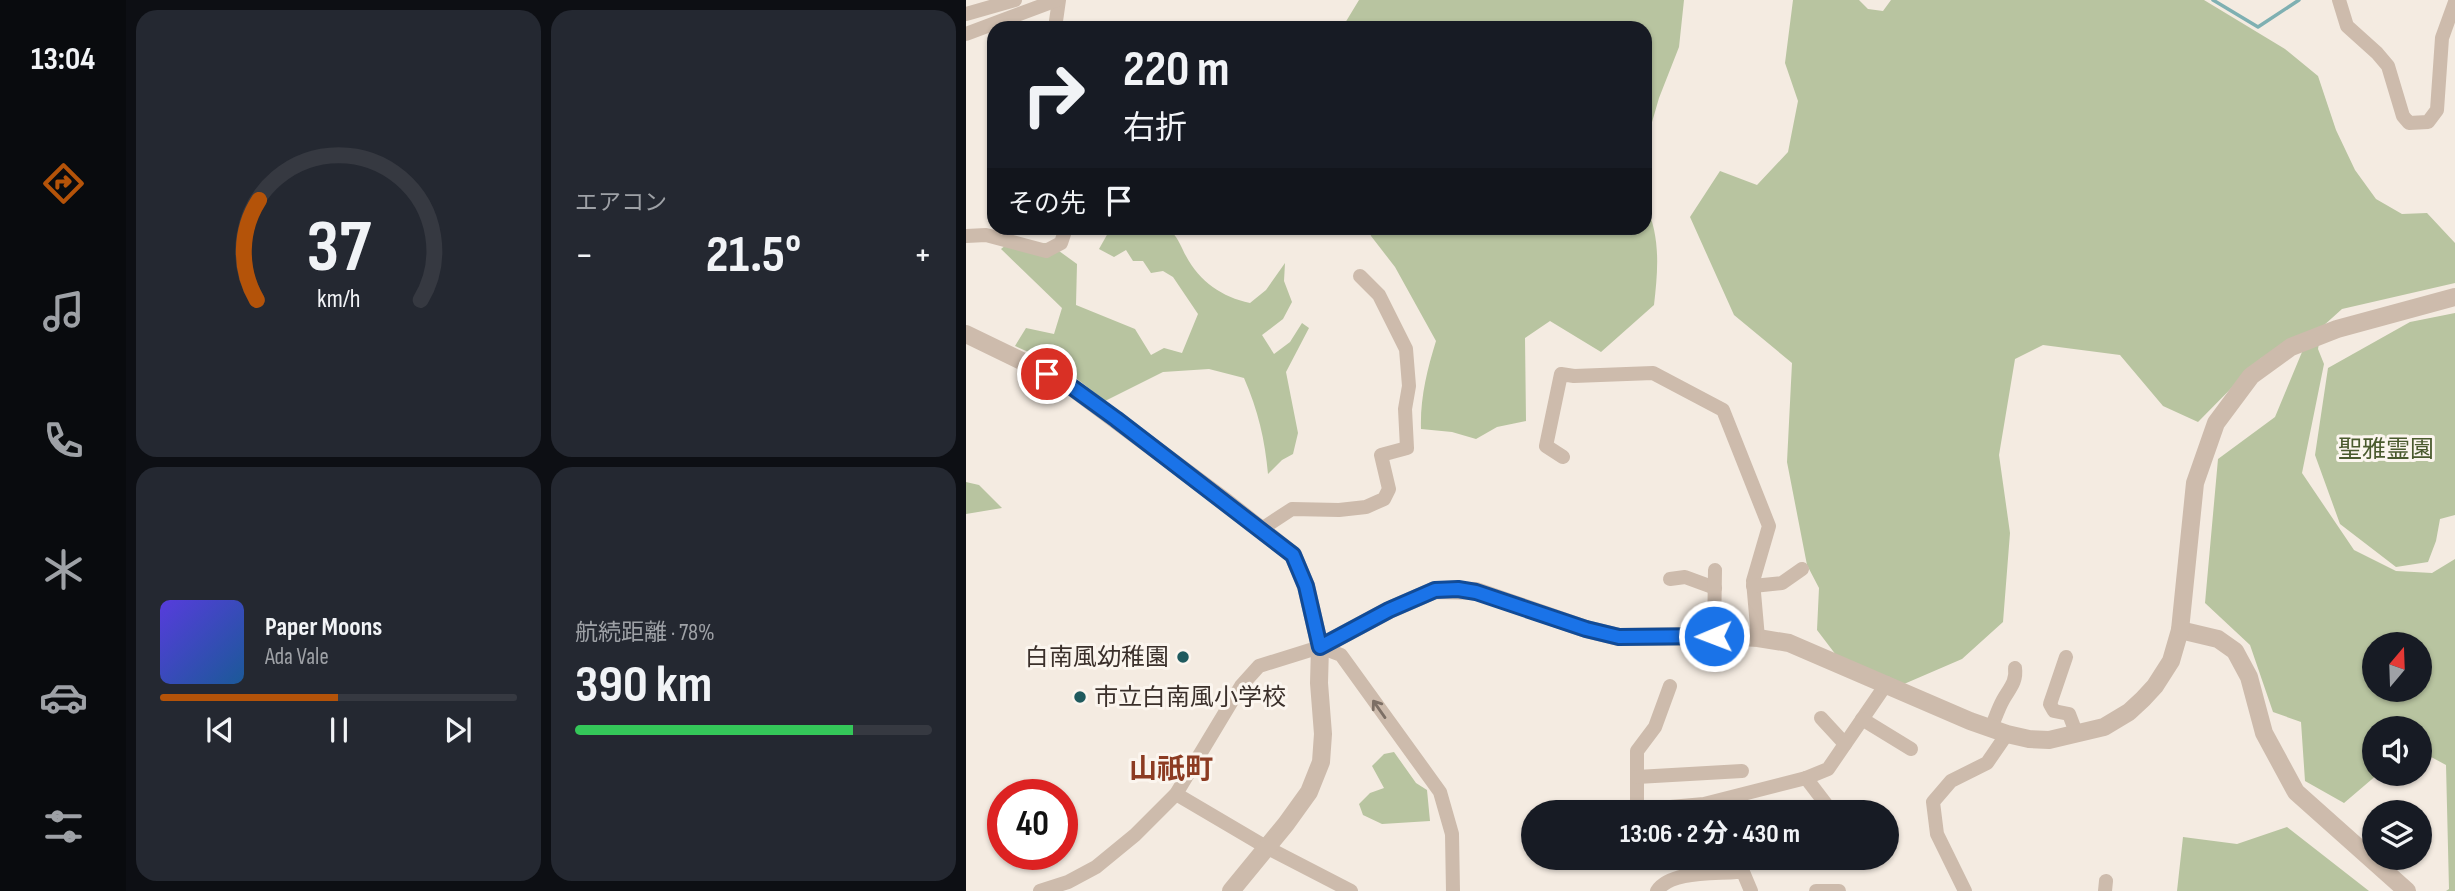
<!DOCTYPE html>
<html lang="ja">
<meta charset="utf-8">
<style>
:root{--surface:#171b24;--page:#242831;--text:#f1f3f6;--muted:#9ea1a6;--line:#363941;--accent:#b45309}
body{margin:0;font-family:"Sofia Sans Condensed","Noto Sans JP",sans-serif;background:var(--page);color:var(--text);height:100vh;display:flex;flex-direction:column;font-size:26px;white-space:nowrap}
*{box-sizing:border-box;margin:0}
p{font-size:23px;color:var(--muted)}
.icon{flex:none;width:38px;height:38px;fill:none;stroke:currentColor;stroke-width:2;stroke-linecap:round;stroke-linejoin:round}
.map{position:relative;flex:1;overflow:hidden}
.drawer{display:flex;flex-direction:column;gap:10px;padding:10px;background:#0d0f14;width:840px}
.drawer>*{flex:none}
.banner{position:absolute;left:21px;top:21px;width:665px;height:214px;border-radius:21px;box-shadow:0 2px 5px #0004;background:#171b24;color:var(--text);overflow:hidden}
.needle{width:46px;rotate:19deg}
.tools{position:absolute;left:1396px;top:632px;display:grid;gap:14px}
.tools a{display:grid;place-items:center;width:70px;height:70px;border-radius:50%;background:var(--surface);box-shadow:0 2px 5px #0004;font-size:35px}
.speed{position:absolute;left:21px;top:779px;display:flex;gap:14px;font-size:35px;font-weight:700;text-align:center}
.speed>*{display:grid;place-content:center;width:91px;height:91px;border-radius:50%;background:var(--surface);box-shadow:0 2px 5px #0004;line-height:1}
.speed .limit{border:10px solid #d22;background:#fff;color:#111}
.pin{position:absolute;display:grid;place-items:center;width:60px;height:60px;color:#fff;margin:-30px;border:4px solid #fff;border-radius:50%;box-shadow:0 2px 7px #0007}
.me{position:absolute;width:77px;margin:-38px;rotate:269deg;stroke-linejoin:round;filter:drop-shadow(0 0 5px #0008)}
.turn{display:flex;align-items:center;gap:24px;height:147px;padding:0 21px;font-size:32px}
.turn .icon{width:91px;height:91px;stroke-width:2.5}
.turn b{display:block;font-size:49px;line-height:60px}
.then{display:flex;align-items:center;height:66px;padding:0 21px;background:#0003;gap:14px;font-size:26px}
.big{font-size:52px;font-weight:700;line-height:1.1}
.drawer .tile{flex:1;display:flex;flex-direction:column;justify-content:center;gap:10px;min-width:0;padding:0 24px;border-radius:21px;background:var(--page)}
.drawer .dial{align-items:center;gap:0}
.dial svg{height:182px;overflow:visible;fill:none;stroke:var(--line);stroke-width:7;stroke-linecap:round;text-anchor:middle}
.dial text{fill:var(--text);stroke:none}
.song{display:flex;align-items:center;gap:21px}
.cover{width:84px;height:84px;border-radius:10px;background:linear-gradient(135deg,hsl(250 70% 55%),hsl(210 70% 35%))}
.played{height:7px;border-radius:4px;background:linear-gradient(90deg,var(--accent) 50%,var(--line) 50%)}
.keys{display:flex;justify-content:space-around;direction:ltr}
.heat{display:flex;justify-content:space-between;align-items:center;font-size:38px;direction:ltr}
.charge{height:10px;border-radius:5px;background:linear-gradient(90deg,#34c759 78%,var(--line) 0)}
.drawer .tiles{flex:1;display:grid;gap:10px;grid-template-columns:repeat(2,1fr)}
.trip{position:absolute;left:555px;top:800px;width:378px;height:70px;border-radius:35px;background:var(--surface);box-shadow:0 2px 5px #0004;font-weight:700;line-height:70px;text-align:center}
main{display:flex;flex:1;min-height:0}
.tab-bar{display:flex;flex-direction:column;width:126px;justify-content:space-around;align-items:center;background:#090b0e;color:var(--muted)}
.tab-bar .icon{width:49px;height:49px}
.tab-bar .selected{color:var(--accent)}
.tab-bar b{font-size:32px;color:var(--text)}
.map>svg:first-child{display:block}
.green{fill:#b8c4a0;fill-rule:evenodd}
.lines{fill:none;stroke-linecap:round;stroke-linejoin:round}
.stream{stroke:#7fb0b2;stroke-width:3.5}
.minor{stroke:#cdbbac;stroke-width:14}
.tertiary{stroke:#cdbbac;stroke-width:18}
.oneway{stroke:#7d6f65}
.route-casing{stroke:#114b97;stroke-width:18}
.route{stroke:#1a73e8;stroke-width:12}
.poi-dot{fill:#1f5a5e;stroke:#fbf5ee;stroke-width:2.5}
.labels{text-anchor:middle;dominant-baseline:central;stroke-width:6;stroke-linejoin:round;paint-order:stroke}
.park-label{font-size:24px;fill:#4a5a2e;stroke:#fbf5ee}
.poi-label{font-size:24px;fill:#3b302b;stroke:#fbf5ee;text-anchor:end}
.quarter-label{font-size:28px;font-weight:bold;fill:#8c3b22;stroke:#fbf5ee}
</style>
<main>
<nav class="tab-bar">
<b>13:04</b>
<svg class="icon selected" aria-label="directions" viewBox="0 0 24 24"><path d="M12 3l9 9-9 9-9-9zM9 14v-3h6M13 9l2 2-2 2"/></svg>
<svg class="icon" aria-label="music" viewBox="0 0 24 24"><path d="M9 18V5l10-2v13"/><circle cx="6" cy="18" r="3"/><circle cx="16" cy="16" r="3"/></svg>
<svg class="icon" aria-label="phone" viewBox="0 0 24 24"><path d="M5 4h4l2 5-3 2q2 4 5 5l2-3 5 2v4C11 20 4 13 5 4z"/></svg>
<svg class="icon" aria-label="climate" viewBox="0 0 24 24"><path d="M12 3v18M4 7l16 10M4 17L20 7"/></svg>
<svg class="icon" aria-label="car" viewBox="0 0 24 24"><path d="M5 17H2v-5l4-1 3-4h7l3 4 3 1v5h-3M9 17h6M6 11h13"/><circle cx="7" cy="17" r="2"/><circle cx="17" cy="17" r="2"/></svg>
<svg class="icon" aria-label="filters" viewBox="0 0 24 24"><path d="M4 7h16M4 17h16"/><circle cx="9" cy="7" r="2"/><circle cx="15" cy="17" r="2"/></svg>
</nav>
<section class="drawer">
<div class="tiles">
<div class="tile dial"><svg viewBox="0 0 100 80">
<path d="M14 69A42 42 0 1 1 86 69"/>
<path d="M14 69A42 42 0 0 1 15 25" stroke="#b45309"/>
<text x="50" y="56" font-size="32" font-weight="700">37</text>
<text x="50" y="72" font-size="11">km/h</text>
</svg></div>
<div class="tile"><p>エアコン</p>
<div class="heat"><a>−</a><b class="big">21.5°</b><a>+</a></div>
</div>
<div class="tile">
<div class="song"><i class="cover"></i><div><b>Paper Moons</b><p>Ada Vale</p></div></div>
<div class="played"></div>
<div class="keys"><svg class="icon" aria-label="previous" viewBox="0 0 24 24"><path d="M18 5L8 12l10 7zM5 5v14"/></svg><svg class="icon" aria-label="pause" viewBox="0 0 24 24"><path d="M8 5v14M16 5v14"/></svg><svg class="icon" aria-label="next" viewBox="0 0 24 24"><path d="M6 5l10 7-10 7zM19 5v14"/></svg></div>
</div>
<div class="tile"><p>航続距離 · 78%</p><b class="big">390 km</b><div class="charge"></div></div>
</div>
</section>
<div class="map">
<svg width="1489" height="891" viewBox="0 0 1489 891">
<rect width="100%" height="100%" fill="#f4ebe1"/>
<g class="green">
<path d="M393 0H718L713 47 693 98 682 136 679 137V28H376Z"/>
<path d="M827 0H893L902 9 917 11 925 0H1238L1319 49 1352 76 1370 130 1389 170 1410 199 1436 214 1461 213 1489 243V283L1376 309 1356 327 1352 349 1358 364 1336 473 1388 550 1430 571 1466 573 1489 559V891H1480L1483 889 1480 765 1454 751V728H1409V774H1412L1378 803 1339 781 1335 722 1307 712 1284 645 1239 603 1252 459 1309 417 1336 352 1295 358 1232 422 1197 406 1154 355 1077 345 1049 359 1033 455 1044 533 1037 622 996 659 938 684 870 655 851 630 853 588 841 565 821 462 826 363 768 315 724 217 754 171 791 185 822 152 832 101 819 63ZM1409 644H1454V690H1409Z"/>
<path d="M679 203C695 237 692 269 688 305L635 352 584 321 559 338 560 421 531 427 510 439 486 432 455 429C454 399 461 370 470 341L429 267 405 236 402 228H679Z"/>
<path d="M135 228C154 228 190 223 206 233 212 237 216 249 220 256 234 282 256 297 284 303L300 290 319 263 318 281 326 302 317 319 296 335 308 354 324 342 336 323 343 328 320 372 332 433 327 454 316 460 302 474C299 440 292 410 278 378L243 369 197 372 139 401 96 367 49 346 60 328 88 334 96 308 35 249 40 245 82 243 111 264 110 305 169 329 185 355 198 348 216 353 232 314 207 277 197 271 185 273 177 261H167L160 250 148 257 133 249 142 233Z"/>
<path d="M1489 313V515L1474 519 1470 541 1462 562 1430 567 1374 524 1349 455 1362 368 1444 322Z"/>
<path d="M0 482 13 485 36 508 0 514Z"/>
<path d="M428 752 450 783 461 790 464 821 416 824 397 815 393 804 404 793 418 788 406 766 418 754Z"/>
<path d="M1321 827 1403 891H1211L1217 837 1271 844Z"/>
</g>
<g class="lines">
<path class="stream" d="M1247 0 1292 27 1333 0"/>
<g class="minor">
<path d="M1373 0 1381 26 1411 53 1422 66 1437 116 1443 123 1462 122 1471 110 1476 38 1489 2"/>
<path d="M0 14 49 0"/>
<path d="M89 28 93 0"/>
<path d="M0 34 91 0"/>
<path d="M0 236 20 235 80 251 95 243 100 228"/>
<path d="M597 457 580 446 595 374 608 376 687 373 757 410 803 526 787 581 792 638"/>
<path d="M294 530 326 509 373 510 400 507 418 499 423 489 415 455 441 448 439 409 443 386 440 349 413 295 394 276"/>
<path d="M704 579 719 577 749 588"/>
<path d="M787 586 816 583 836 569"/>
<path d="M748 636 749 570"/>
<path d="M1100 657 1084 704 1088 711 1103 714 1111 735"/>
<path d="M704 686 689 727 671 751V810L738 804 840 778 862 769 921 683"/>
<path d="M855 718 879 744"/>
<path d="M896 719 945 749"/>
<path d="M1025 728C1029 719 1032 709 1037 700 1043 689 1051 682 1049 668"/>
<path d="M671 777 776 771"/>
<path d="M840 778 866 812"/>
<path d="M210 794 300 847 385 891"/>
<path d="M74 891 102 882 130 867 169 835 210 794 275 686 293 666 354 647 375 655 474 792 486 834 487 891"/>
<path d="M691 891C704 871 748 874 770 872H777L785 891"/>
<path d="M850 891H873"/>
<path d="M999 891 971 834 967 802 985 781 1021 763 1041 734"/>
<path d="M1139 891 1140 881"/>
</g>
<g class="tertiary">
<path d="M0 334 99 382 260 502 327 555 340 586 354 647 353 683 357 734 355 762 343 792 320 824 265 891"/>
<path d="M1214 630 1252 639 1269 651 1283 677 1298 733 1330 792 1441 891"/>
<path d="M354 647 423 610 469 590 510 591 620 629 653 637 757 636 792 638 823 643 1004 721 1041 734 1063 739 1083 740 1138 727 1163 712 1177 699 1189 686 1205 661 1214 630 1229 483 1250 423 1285 376 1325 347 1371 329 1489 297"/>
</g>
</g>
<defs><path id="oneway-shaft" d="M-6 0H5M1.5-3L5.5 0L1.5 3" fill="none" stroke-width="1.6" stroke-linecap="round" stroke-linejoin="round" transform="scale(1.75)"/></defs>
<use class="oneway" href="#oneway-shaft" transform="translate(413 709) rotate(-125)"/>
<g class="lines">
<g class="route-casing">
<path id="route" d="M81 374 99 382 150 419 327 555 340 586 354 647 423 610 469 590 492 589 510 592 620 629 653 637 748 636"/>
</g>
<use href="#route" class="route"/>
</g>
<g class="poi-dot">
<circle cx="217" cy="657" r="7"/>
<circle cx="114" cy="697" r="7"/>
</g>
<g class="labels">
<g class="park-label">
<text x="1420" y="449">聖雅霊園</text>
</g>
<g class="poi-label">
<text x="203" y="657">白南風幼稚園</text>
<text x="128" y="697" text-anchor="start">市立白南風小学校</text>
</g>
<g class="quarter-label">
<text x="205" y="769">山祇町</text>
</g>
</g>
</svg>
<div class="tools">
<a><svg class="needle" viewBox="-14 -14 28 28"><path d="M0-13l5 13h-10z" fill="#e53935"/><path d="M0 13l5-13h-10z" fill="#9ea1a6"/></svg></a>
<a><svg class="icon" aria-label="sound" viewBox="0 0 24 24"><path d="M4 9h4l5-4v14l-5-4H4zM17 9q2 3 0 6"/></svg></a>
<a><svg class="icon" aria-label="layers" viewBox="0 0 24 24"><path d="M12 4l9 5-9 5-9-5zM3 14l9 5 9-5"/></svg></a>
</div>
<div class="speed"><div class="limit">40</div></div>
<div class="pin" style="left:81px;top:374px;background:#d93025"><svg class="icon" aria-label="arrive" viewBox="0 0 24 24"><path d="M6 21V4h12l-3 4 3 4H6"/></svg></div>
<svg class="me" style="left:748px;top:636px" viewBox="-20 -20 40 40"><circle r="17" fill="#1a73e8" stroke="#fff" stroke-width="3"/><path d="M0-11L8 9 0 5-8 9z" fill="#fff"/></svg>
<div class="trip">13:06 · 2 分 · 430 m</div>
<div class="banner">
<div class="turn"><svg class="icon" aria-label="right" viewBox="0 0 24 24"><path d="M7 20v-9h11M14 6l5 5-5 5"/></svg><div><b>220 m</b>右折</div></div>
<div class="then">その先<svg class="icon" aria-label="arrive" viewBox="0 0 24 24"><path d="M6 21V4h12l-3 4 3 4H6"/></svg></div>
</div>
</div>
</main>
